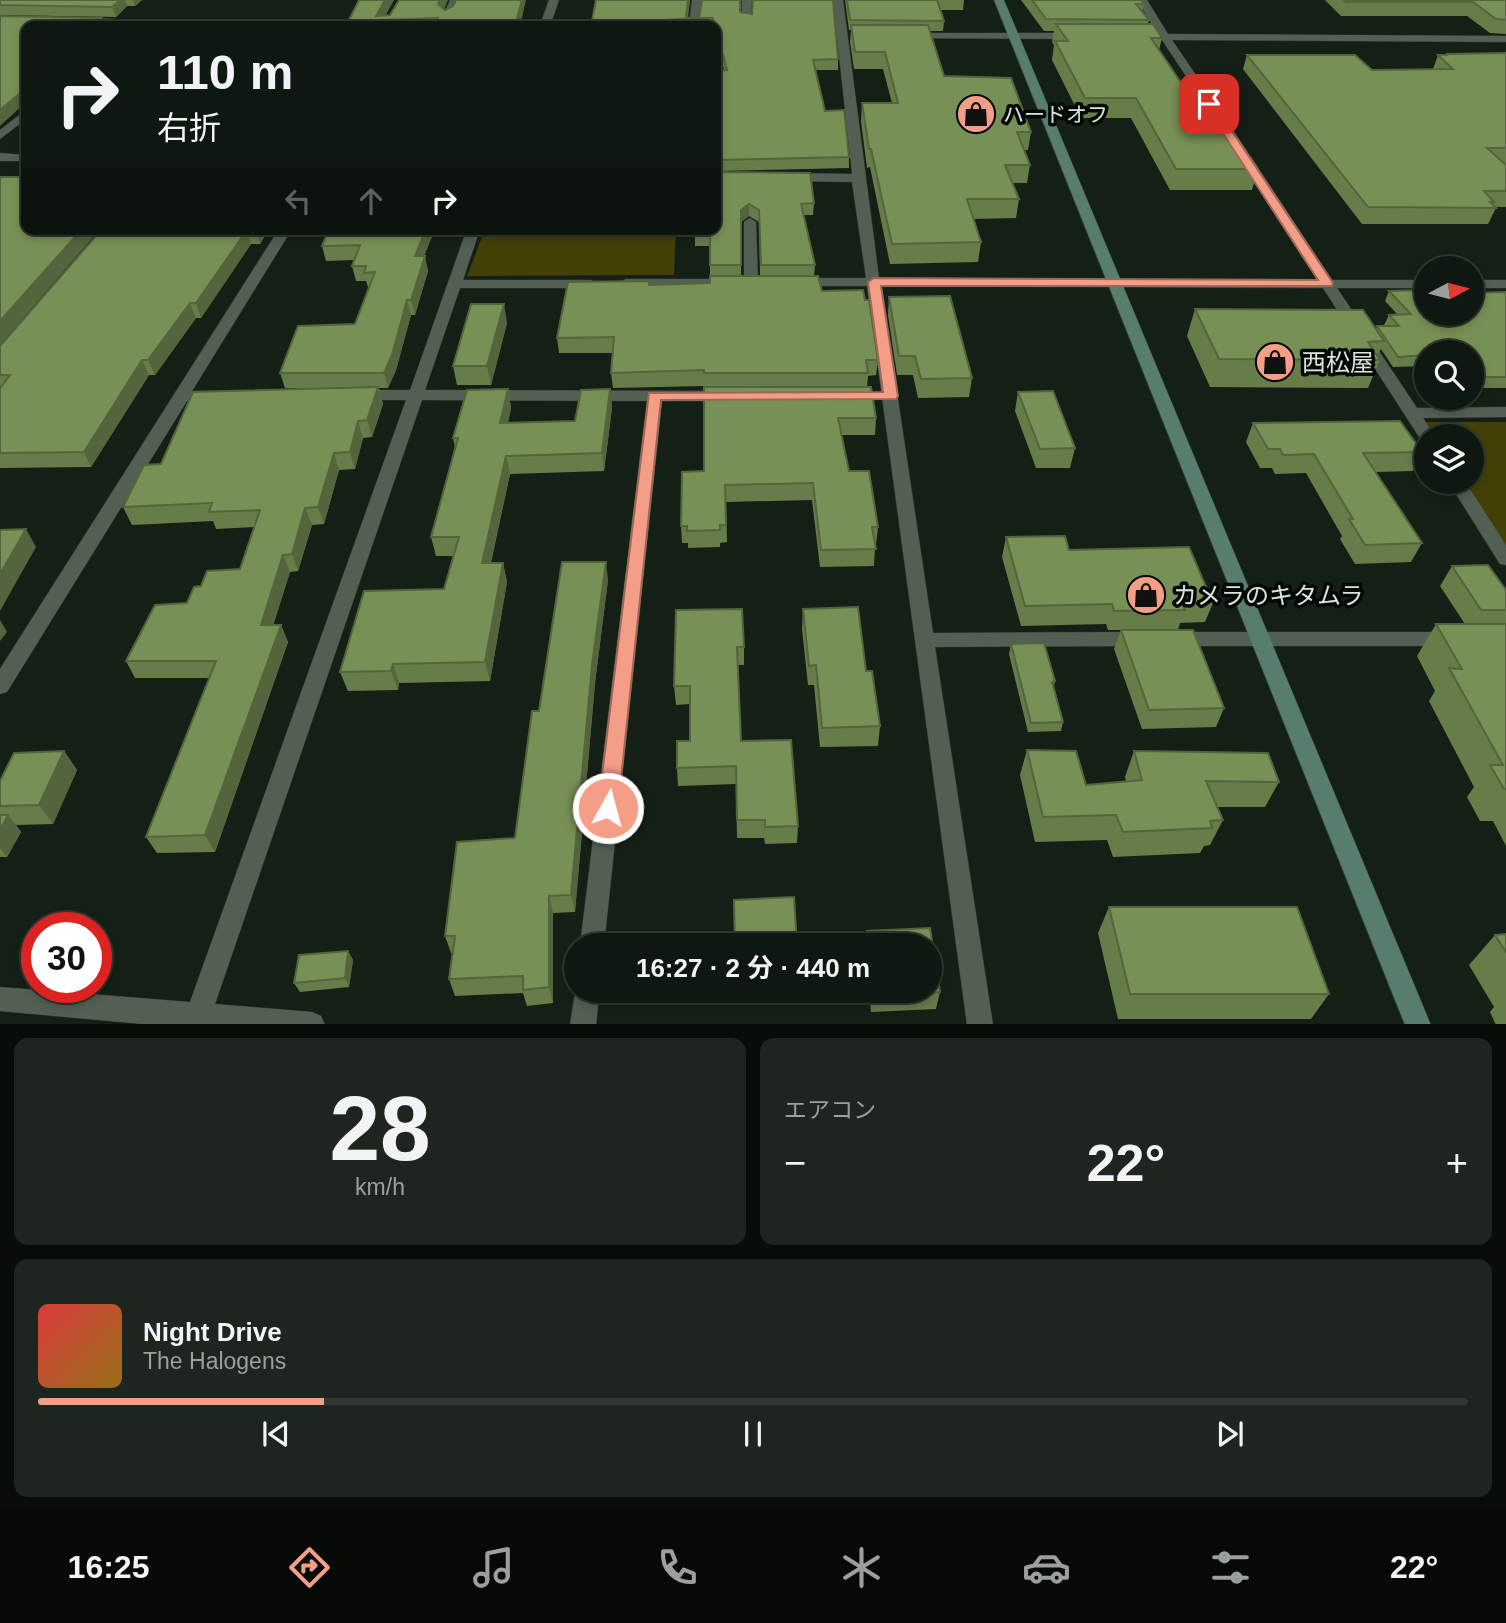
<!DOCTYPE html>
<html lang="ja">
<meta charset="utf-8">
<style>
:root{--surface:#0f1810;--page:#1d251e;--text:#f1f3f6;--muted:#9ba09f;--line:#2f3730;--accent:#f49e87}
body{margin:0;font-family:Helvetica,"Noto Sans JP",sans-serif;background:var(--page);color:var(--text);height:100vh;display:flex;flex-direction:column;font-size:26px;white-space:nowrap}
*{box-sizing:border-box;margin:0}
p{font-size:23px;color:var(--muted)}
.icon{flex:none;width:38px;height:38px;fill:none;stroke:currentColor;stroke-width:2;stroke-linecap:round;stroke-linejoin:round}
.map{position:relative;height:1024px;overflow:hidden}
.drawer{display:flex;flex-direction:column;gap:14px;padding:14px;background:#080d09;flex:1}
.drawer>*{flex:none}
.guide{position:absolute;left:21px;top:21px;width:700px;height:214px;border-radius:14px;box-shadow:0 4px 10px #0003,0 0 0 2px var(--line);background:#0f1810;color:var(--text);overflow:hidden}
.needle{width:46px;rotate:83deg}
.fabs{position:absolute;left:1414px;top:256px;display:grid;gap:14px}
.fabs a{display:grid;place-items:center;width:70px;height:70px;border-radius:50%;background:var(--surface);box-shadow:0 4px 10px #0003,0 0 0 2px var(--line);font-size:35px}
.speed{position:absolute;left:21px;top:912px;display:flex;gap:14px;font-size:35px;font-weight:700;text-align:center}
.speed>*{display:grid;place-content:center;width:91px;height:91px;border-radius:50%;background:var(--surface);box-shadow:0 4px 10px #0003,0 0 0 2px var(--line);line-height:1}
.speed .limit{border:10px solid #d22;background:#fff;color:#111}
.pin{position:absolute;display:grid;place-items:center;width:60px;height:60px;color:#fff;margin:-30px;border-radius:14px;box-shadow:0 4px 10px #0006}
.me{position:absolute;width:77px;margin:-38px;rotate:7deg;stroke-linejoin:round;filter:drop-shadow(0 0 5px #0008)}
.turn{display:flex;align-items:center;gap:24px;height:147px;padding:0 21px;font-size:32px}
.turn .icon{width:91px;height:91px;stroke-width:2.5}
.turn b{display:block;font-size:49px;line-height:60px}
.lanes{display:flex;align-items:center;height:66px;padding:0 21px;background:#0003;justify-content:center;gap:35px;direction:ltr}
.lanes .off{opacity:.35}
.big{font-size:52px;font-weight:700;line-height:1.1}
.drawer .tile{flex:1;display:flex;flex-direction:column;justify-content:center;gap:10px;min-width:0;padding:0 24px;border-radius:14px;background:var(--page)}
.drawer .dial{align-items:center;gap:0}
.dial b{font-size:91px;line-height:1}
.song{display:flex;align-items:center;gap:21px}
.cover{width:84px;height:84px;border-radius:10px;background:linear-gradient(135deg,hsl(0 70% 55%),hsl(40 70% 35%))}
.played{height:7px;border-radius:4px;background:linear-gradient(90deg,var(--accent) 20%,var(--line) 20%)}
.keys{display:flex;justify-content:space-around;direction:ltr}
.heat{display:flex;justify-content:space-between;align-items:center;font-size:38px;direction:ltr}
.drawer .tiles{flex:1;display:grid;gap:14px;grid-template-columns:1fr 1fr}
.tile:last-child{grid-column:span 2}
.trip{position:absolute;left:564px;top:933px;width:378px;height:70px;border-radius:35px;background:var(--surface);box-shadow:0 4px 10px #0003,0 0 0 2px var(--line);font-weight:700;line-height:70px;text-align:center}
.tabs{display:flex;height:112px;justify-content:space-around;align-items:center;background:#060a06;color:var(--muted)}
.tabs .icon{width:49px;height:49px}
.tabs .current{color:var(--accent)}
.tabs b{font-size:32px;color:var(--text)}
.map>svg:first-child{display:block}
.green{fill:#443f07}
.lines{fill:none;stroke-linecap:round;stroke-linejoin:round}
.street-casing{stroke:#323933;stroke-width:1}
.secondary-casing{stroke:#323933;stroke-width:1}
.street{fill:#526054;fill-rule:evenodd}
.secondary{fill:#577e6d;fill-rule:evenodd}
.wall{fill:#667c49;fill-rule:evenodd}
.shaded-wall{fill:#53653c}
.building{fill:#779055;stroke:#53653c;stroke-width:2}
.route{fill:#f49e87;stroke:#9f6758;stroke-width:2}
.labels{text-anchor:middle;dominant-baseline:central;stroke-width:7;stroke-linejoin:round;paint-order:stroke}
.far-poi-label{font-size:21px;fill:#dbe3dc;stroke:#040805;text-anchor:start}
.poi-label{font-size:24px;fill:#dbe3dc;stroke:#040805;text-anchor:start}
</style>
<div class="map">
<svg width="1506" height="1025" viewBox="0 0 1506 1025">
<rect width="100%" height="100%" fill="#142016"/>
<g class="green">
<path d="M485 229H676L674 275 467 276Z"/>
<path d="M1424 422H1506V549L1462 481H1472V436H1433Z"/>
</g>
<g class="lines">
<g class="street-casing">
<g id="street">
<path d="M450 0H460L453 17 448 20 443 17Z"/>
<path d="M549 0H559L550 26H540Z"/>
<path d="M692 0H702L699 26H689Z"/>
<path d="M742 0H752L750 22 742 20Z"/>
<path d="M833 0H843L879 278 1318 280 1239 157 1245 153 1251 157 1332 280H1426V288H1337L1417 408 1506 407V417L1423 418 1435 436H1426V441L1421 440 1323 288 881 286 933 633 1142 632 1149 634 1152 639 1149 644 1142 646 935 647 993 1025H967L867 286H798L791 282 798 278H866L852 182 789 181 783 177 789 173 852 174Z"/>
<path d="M1137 0H1147L1168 34 1506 36V42L1172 40 1228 122 1222 125 1218 124 1162 40H1138L1133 37 1138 34H1158Z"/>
<path d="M80 18 115 19 120 22 115 25 77 23 75 21Z"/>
<path d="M907 33H1075L1080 36 1075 39 904 38V34Z"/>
<path d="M26 110V119L0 139V130Z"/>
<path d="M0 153 26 155V161H0Z"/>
<path d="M750 218 756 222 758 283 751 287 744 283V222Z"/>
<path d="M279 229H292L192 391H215L223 396 215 401H187L7 692 0 694V669Z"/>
<path d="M467 229H480L463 280H591L598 284 591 288H460L425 390 726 391 734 396 726 401H662L604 945H580L647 401 422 400 215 1004 312 1012 321 1016 325 1025H154L0 1011V987L190 1002 406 400H358L350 395 358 390H410Z"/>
<path d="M626 279H731L738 283 731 287 621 286 619 283Z"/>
<rect x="1472" y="280" width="34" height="8"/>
<path d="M1448 481H1465L1506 545V565L1500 564Z"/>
<path d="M1174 632H1450L1457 634 1460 639 1457 644 1450 646H1174L1167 644 1164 639 1167 634Z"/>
<path d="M576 987V990H600L596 1025H570Z"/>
</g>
</g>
<g class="secondary-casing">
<path id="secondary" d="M994 0H1004L1431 1025H1405Z"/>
</g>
<use href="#street" class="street"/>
<use href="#secondary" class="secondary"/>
</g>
<g class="wall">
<path d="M0 0H142L135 6H127L116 17 0 15Z"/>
<path d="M359 0H394L385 16 444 9 520 26H346Z"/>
<path d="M690 0 688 17 689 18H698V26H587L592 21Z"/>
<path d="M845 0H964L963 10H940L944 21 943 31H929L944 76 1031 132 1028 150H1024L1030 165 1027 183H1013L1019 199 1016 218 973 219 981 242 978 262 890 264 870 167 867 168 861 121 862 103H892L883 69H854L850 42 851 30H849Z"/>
<path d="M1021 0H1141L1144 4 1142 12 1149 20 1148 24 1162 38 1159 50 1194 102 1258 169 1252 190H1170L1131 118H1081L1052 60 1054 45 1052 42 1054 31H1044Z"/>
<path d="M1325 0H1506V34L1490 33 1467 16H1341Z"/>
<path d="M740 12 838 59V70H815L825 111 849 157V168L716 171V71L724 70 716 37V26H699V18Z"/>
<path d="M1506 53V164H1505L1506 165V207H1495L1496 208 1488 224H1362L1243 69 1247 55 1372 70 1433 69 1438 55H1445L1446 54Z"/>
<path d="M716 172 814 203 813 215H804L815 265 814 276 822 291 878 360 876 375 868 376 867 387 876 418 875 435H841L849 471 878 527 876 545H875L874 566 820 567 812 500 726 502 727 542 720 543V547L688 548V543H682L681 526 704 471 705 386 613 388 611 373 613 353H559L557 338 649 284 710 283V246H695V229ZM749 216 759 222 760 276H741V222Z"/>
<path d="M102 229H269L260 244H251L201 318H196L155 375H149L91 467 0 468V346Z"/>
<path d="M329 229H435L424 256 428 271 415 315H411L396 370 388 388H379L383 404 372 437 363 438 355 469 339 470 324 524 312 525 298 571 290 572 273 625H281L288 642 215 852 157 853 146 837 210 678H135L126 661 187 603 201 586 240 569 254 527 216 529 213 521 132 525 123 507 161 464 324 388H285L280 373 355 324 369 287H368L366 281H356L352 266 354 260 326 261 322 246Z"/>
<path d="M1389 291 1426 313 1506 292V388H1472V352H1426V366L1393 367 1381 349 1377 356 1380 360 1368 388 1210 387 1187 336 1195 309 1376 330 1377 326H1385L1384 325 1389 315 1397 314 1385 301Z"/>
<path d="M889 297 972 378 969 397 918 398 913 375H897L888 315Z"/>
<path d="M507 323 491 385H457L453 366Z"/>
<path d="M508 389 511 408 508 423 575 421 610 389 612 408 604 471 510 474 491 563H503L507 582 490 681 399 683 398 690 348 691 340 672 444 589 453 556H436L431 537 455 448 453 438Z"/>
<path d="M1018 392 1075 448 1070 468H1036L1015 411Z"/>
<path d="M1253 423 1422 452 1413 471 1376 472 1422 543 1411 562 1355 564 1340 539 1342 536 1306 473 1275 474 1272 468H1260L1246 442Z"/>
<path d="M1006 537 1069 550 1213 603 1205 622 1180 623 1178 630 1224 708 1216 727 1142 729 1114 649 1121 630H1108L1106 624 1021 626 1002 557Z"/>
<path d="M1452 566 1506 590V846L1493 821H1480L1467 797 1474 787 1429 701 1435 691 1417 656 1436 624H1465L1440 586Z"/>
<path d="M608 580 595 683 575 912 553 913V1003L527 1006 523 993 455 996 449 979 453 953H451L445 936 515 838 539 711Z"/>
<path d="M803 609 866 671 880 726 878 746 820 747 814 685H808L802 629Z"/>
<path d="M676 610 744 647V665H738L741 741 798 826 797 843 765 844 764 838H737L736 784 678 786 677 768 690 741V704L676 705 674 686Z"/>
<path d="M1011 644 1055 681 1054 686 1063 722 1061 731 1028 732 1009 654Z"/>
<path d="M1027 750 1086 785 1126 781 1125 777 1134 751 1279 782 1265 807H1217L1223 820 1210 845 1204 846 1200 853 1113 857 1107 840 1035 842 1020 775Z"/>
<path d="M64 751 77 770 53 824 16 825 21 832 7 857H0V781Z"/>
<path d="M1109 907 1329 994 1311 1019H1118L1098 933Z"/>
<path d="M930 928 940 992 936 1009 871 1012 869 990H929V945H865L867 931Z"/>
<path d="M1506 934V1025H1496L1490 1012 1494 1007 1469 965 1495 935Z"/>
<path d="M348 951 353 960 349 987 300 992 294 983Z"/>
</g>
<g class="shaded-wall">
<path d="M120 0H125L127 6 116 17 112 7Z"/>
<path d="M133 0H142L135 6Z"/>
<path d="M385 0H394L379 26 376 16Z"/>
<path d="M440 0H448L441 16 438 4Z"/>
<path d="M522 0H526L520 26H515Z"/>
<path d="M688 0H690L687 19 686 16Z"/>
<path d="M101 18 104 26H92Z"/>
<path d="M26 88V102L0 126V110Z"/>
<path d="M749 204V216L741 222V277V210Z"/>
<path d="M82 229H100L0 345V321Z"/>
<path d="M256 229H269L260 244 256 230Z"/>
<path d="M426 229H435L418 271 415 256Z"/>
<path d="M247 230 251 244 201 318 196 303Z"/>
<path d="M425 256 428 271 415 315 411 300Z"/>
<path d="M407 300 411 315 396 370 388 388 384 373Z"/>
<path d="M190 303 196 318 155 375 148 360Z"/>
<path d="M504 304 507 323 491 385 487 366Z"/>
<path d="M142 360 149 375 91 467 84 452Z"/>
<path d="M378 387 383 404 372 437 367 420Z"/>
<path d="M508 389 511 408 503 442 500 423Z"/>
<path d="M610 389 612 408 604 471 602 453Z"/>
<path d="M358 421 363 438 355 469 350 452Z"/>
<path d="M334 453 339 470 324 524 318 507Z"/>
<path d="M506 456 510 474 486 582 482 563Z"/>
<path d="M305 508 312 525 298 571 292 554Z"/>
<path d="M26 529 36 547 0 611V574Z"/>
<path d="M283 555 290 572 268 642 261 625Z"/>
<path d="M606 562 608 580 595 683 575 912 571 895 592 665Z"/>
<path d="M503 563 507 582 490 681 485 662Z"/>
<path d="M0 620 7 632 0 641Z"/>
<path d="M281 625 288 642 215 852 205 835Z"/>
<path d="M393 664 399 683 398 690 391 671Z"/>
<path d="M64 751 77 770 53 824 39 805Z"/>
<path d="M8 815 21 832 7 857 0 848V830Z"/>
<path d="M549 896 553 913V1003L549 987Z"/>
<path d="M348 951 353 960 349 987 345 978Z"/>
</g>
<g class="building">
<path d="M0 0H120L112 7 0 5Z"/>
<path d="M359 0H385L376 16 390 15 399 0H440L438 4 445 10 453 6 456 0H522L515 26H436L438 18 383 20 380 26H346Z"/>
<path d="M596 0H688L686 16 689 18H698L665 20V26H587L588 22 592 21Z"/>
<path d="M702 0H740V12L752 14 753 0H833L838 59 813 60 825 111 844 110 849 157 716 160V71L727 70 713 18H699Z"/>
<path d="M847 0H937L944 21 850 20Z"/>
<path d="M1032 0H1141L1144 4H1136L1149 20 1046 19Z"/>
<path d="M1344 0H1506V20L1496 19 1473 2H1346Z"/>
<path d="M0 16 101 18 92 26H26V88L0 110Z"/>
<path d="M1056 24H1153L1162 38H1151L1194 102H1213L1258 169H1176L1136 98H1085L1055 41H1068Z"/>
<path d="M851 25H928L944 76 1011 78 1031 132H1017L1030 165H1005L1019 199H967L981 242 892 244 871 149H869L862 103H898L885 52H855Z"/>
<path d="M1506 53V148H1487L1506 165V191H1484L1494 202H1490L1496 208 1368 207 1247 55H1355L1372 70 1453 69 1438 55H1448L1446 54Z"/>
<path d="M716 172 810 173 814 203 801 204 815 265H761L759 210 749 204 741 210V265H710V234H695V229H716Z"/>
<path d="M0 177H26V229H82L0 321Z"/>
<path d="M102 229H256L247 230 196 303H190L148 360H142L84 452 0 453V388L10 375H0V346Z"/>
<path d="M329 229H426L415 256H425L411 300H407L392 355 384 373H280L298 326 355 324 375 272 364 273 366 266H352L360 245 322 246Z"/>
<path d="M710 276H818L822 291 863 290 865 300H869L878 360H866L868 373H704V370L611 373 614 337 557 338 568 282 649 281V285L710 283Z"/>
<path d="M1424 290 1426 292V313H1472V293L1506 292V377H1472V352H1426V355L1398 357 1377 326H1399L1389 315 1411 314 1389 291Z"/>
<path d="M950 296 972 378 921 379 915 356H899L889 297Z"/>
<path d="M471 304H504L487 366H453Z"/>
<path d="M1195 309 1363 310 1384 341 1368 342 1380 360 1219 359Z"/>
<path d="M378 387 367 420 358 421 350 452 334 453 318 507 305 508 292 554 283 555 261 625H281L205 835 146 837 216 661H126L155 605 187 603 194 587 201 586 207 571 240 569 260 510 209 512 212 503 123 507 144 465 161 464 193 392Z"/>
<path d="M704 387H871L876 418H838L849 471H869L878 527H872L876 549 821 550 813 483 725 485 726 525H720V530L687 531V526H681L682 472 704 471Z"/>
<path d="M508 389 500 423 575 421 581 390 610 389 602 453 506 456 482 563H503L485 662 393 664 391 671 340 672 364 591 444 589 459 537H431L458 438H453L467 390Z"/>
<path d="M1053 391 1075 448 1040 449 1018 392Z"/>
<path d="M1400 421 1422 452 1363 453 1422 543 1365 545 1349 519H1353L1314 454 1283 455 1280 449H1268L1253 423Z"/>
<path d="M26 529 0 574V530Z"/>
<path d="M1065 536 1069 550 1189 547 1213 603 1182 604 1185 610 1114 611 1112 604 1025 606 1006 537Z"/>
<path d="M562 562H606L592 665 571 895 549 896V987L523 990V976L449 979 455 936H445L457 842 515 838 532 711H539Z"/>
<path d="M1488 565 1506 590V610H1481L1452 566Z"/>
<path d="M858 607 866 671H872L880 726 822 728 816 665 809 666 803 609Z"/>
<path d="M742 609 744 647H737L741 741 791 740 798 826 765 827V820H737L736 766 677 768V741H690V686H674L676 610Z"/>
<path d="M1436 624H1506V789H1504L1490 765H1503L1449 668 1462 669Z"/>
<path d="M1121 630H1193L1224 708 1149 710Z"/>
<path d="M1044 643 1055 681 1052 682 1063 722 1031 723 1011 644Z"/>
<path d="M1027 750 1076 751 1086 785 1142 780 1134 751 1268 753 1279 782 1206 781 1223 820 1210 821 1212 828 1123 832 1116 815 1043 817Z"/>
<path d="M64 751 39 805 0 806V781L14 753Z"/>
<path d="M0 815H8L0 830Z"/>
<path d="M794 897 797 945H735L734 900Z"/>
<path d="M1109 907H1297L1329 994H1130Z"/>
<path d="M930 928 940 992 874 994V990H929V945H868L867 931Z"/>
<path d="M1506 934V952L1495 935Z"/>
<path d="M348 951 345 978 294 983 299 955Z"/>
</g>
<path class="route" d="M1206 102 1214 104 1333 283 1332 286H881L898 396 896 399 661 400 618 808 615 814 608 816 601 814 598 808 649 393 883 392 868 282 874 278 1318 280 1204 104Z"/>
<defs>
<g id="shop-disc" transform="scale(2.0125)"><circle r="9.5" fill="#f49e87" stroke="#040805"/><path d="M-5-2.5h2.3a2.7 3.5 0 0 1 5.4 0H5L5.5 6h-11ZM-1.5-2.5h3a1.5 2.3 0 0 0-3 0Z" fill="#111"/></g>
</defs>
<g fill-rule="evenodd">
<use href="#shop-disc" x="976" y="114"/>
<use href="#shop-disc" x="1275" y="362"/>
<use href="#shop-disc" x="1146" y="595"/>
</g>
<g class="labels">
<g class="far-poi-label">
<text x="1003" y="114">ハードオフ</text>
</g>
<g class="poi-label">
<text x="1302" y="362">西松屋</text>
<text x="1173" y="595">カメラのキタムラ</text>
</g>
</g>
</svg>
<div class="fabs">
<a><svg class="needle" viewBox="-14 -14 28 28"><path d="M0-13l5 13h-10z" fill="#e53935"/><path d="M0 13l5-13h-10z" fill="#9ba09f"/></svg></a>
<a><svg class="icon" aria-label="search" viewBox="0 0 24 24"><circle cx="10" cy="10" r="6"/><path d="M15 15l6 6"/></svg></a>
<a><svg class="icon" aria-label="layers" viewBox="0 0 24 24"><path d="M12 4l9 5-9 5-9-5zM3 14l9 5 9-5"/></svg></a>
</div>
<div class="speed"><div class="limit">30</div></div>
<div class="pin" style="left:1209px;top:104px;background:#d93025"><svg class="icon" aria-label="arrive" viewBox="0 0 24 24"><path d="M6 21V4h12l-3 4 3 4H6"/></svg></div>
<svg class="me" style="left:608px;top:808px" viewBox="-20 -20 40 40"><circle r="17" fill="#f49e87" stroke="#fff" stroke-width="3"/><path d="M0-11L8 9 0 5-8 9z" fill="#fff"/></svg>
<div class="trip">16:27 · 2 分 · 440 m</div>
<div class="guide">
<div class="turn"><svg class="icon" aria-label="right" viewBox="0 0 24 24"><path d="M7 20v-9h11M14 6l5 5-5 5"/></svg><div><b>110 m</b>右折</div></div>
<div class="lanes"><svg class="icon off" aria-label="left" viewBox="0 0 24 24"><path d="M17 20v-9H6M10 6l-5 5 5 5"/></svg><svg class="icon off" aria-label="ahead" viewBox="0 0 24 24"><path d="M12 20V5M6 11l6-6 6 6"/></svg><svg class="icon" aria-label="right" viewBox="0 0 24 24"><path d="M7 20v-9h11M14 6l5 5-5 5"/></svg></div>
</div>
</div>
<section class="drawer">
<div class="tiles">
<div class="tile dial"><b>28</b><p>km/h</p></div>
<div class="tile"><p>エアコン</p>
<div class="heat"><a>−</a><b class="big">22°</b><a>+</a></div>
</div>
<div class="tile">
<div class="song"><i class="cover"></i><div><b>Night Drive</b><p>The Halogens</p></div></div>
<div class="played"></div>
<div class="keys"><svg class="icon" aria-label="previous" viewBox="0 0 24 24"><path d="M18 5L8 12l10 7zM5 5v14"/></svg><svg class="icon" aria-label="pause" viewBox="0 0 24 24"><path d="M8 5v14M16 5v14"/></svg><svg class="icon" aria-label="next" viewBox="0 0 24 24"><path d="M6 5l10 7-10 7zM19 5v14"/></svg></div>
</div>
</div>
</section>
<nav class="tabs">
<b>16:25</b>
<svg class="icon current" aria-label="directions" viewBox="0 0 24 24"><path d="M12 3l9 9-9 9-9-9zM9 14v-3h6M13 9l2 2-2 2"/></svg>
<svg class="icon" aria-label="music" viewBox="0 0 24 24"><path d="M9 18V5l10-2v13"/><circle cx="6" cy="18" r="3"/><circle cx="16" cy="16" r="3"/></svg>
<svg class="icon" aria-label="phone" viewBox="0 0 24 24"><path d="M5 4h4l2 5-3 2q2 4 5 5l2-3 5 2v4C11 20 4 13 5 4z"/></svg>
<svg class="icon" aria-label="climate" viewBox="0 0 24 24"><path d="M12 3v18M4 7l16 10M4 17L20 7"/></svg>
<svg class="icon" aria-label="car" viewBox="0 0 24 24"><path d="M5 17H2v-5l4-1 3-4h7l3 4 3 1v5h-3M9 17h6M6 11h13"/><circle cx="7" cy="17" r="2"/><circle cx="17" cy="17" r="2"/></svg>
<svg class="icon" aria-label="filters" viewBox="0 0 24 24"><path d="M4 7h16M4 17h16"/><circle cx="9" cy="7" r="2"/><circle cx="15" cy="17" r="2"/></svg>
<b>22°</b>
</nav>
